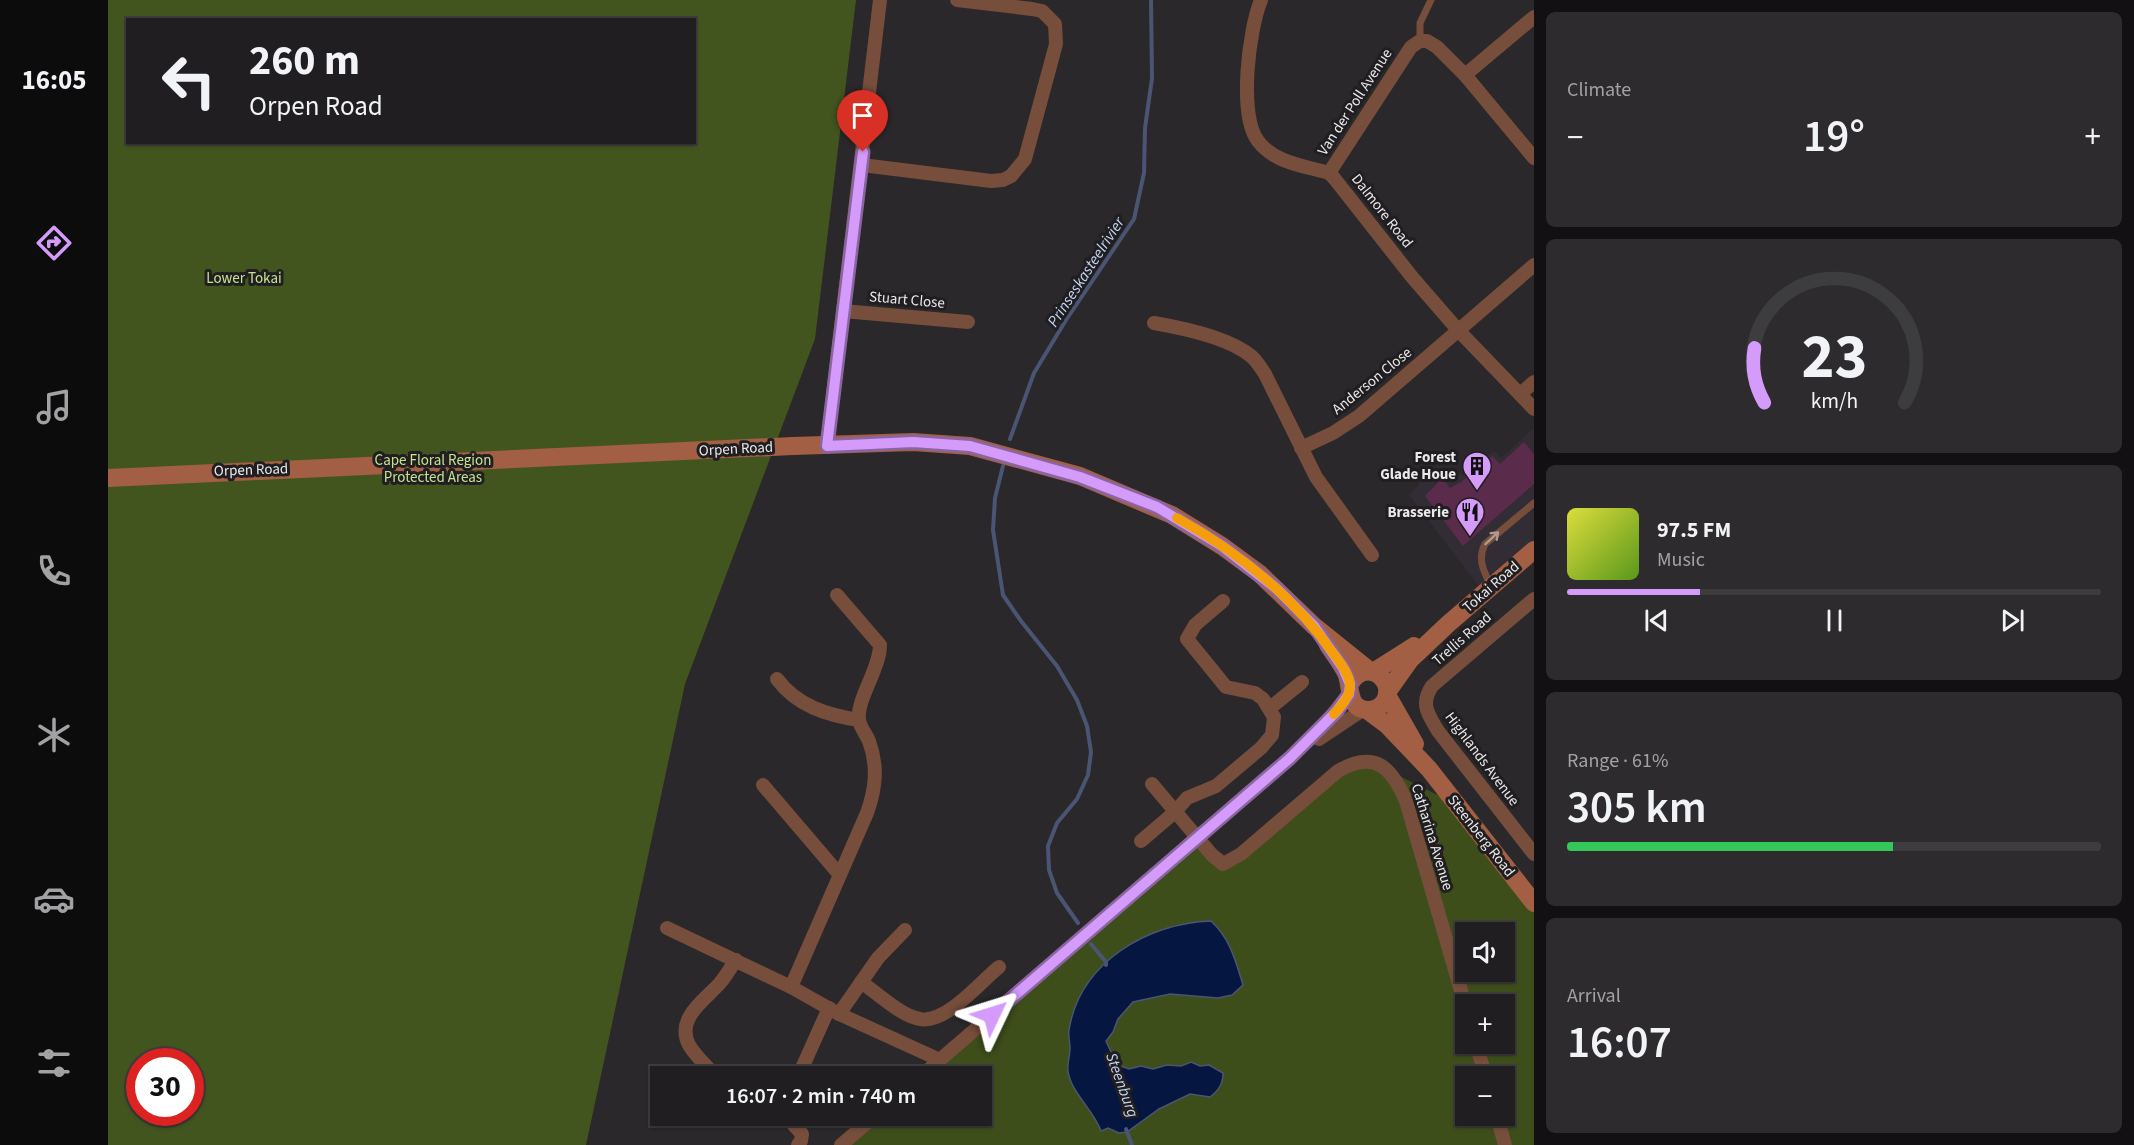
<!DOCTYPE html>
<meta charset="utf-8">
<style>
:root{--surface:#201e20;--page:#2d2b2d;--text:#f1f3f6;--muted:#a2a2a5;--line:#3d3c3e;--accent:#d59bfa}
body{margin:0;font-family:"Source Sans 3",sans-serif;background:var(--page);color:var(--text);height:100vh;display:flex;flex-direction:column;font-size:22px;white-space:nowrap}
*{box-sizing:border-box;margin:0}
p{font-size:20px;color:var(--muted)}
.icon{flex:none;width:33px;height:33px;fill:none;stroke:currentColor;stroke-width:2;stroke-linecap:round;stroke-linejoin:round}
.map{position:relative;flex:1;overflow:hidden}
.sheet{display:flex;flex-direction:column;gap:12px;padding:12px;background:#121012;width:600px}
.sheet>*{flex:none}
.top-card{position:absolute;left:18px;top:18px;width:570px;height:126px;border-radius:0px;box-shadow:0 2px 4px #0004,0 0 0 2px var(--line);background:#201e20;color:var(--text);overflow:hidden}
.controls{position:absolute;left:1347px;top:922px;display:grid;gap:12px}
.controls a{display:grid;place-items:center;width:60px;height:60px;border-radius:0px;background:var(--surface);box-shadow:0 2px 4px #0004,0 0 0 2px var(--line);font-size:30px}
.speed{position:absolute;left:18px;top:1048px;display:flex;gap:12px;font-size:30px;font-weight:700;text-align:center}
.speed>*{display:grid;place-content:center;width:78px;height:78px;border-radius:50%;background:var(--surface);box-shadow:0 2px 4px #0004,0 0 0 2px var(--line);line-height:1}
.speed .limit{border:9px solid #d22;background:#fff;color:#111}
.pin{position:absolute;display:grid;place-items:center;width:51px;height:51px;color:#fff;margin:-62px -26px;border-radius:50% 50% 50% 0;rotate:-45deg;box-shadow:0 0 6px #0007}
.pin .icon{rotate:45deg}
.me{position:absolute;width:66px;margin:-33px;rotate:49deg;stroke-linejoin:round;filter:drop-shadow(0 0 4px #0008)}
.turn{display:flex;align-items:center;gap:21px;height:126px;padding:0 24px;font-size:27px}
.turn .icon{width:78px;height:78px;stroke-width:2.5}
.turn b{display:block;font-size:42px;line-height:51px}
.big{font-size:45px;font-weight:600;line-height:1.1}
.sheet .card{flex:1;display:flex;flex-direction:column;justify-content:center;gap:9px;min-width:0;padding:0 21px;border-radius:9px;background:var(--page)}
.sheet .dial{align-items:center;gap:0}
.dial svg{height:156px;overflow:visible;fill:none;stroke:var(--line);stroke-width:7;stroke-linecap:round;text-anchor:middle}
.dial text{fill:var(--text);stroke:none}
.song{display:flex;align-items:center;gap:18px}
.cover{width:72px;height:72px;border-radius:9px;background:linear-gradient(135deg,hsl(60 70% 55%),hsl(90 70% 35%))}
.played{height:6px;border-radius:3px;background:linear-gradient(90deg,var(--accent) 25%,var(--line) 25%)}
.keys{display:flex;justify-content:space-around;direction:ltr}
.heat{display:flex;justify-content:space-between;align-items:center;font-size:33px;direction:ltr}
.charge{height:9px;border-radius:4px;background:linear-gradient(90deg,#34c759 61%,var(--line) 0)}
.trip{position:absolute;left:542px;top:1066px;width:342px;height:60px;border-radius:0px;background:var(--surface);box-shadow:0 2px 4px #0004,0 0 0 2px var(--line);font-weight:600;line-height:60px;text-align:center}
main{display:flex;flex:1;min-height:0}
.menu{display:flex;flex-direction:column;width:108px;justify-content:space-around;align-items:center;background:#0d0c0d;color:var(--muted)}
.menu .icon{width:42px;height:42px}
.menu .current{color:var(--accent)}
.menu b{font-size:27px;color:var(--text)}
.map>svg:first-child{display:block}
.built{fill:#322c34}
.green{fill:#3d4e1b;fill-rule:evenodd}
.forest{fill:#43551e;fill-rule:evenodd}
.water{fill:#051640;stroke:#4a5573;stroke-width:1.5}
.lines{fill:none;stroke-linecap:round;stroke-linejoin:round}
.stream{stroke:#4a5573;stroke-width:4}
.building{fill:#5b2b4c}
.lane{stroke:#774d3b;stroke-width:7}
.street{stroke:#774d3b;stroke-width:14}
.secondary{stroke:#a35f43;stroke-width:18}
.oneway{stroke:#b09b92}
.route-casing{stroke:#8a65a2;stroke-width:15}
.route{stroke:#d59bfa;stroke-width:10}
.slow{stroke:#f59e0b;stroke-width:10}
.labels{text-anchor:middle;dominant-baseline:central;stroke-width:6;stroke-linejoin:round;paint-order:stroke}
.street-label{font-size:15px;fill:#eae9ea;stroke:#201e20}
.park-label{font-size:15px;fill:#c4e390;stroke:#201e20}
.poi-label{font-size:15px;font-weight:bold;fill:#eae9ea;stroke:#201e20;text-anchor:end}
.water-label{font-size:16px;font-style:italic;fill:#c6d6f4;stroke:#201e20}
</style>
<main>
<nav class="menu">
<b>16:05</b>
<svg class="icon current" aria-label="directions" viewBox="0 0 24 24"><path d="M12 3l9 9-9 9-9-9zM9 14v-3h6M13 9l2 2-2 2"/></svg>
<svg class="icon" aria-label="music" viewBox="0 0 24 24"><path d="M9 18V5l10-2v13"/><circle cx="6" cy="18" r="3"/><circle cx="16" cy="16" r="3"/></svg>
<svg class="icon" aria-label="phone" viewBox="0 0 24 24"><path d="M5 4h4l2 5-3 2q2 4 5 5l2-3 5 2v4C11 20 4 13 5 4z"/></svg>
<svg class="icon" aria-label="climate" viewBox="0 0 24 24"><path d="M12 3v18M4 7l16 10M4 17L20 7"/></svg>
<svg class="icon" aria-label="car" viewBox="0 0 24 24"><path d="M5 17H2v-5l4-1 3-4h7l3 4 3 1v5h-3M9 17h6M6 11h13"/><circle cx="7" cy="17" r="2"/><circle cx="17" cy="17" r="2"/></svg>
<svg class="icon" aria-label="filters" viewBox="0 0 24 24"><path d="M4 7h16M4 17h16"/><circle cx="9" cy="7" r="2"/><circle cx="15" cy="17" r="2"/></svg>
</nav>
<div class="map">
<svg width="1426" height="1145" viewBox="0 0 1426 1145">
<rect width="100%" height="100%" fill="#2a282a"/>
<path class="built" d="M1426 428V550L1376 593 1301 495 1328 465 1355 475 1386 451 1393 458Z"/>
<path class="green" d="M1249 762 1269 765 1348 804 1426 908V1145H732L766 1116H873V1077H811L1089 839 1122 861ZM1358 933H1396V972H1358ZM1358 1005H1396V1044H1358ZM1358 1077H1396V1116H1358Z"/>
<path class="forest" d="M0 0H748L707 339 577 684 478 1145H0ZM20 20H586V142H20ZM32 1062H82V1113H32Z"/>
<path class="water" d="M1103 921C1122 938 1128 962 1135 985L1124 995 1110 998 1062 994 1025 1002 1010 1019 1005 1032 998 1041 1009 1065 1021 1069 1033 1066 1045 1069 1059 1065 1073 1066 1083 1062 1092 1066 1101 1065 1115 1073C1115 1084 1111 1090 1102 1097L1082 1094 1051 1109 1019 1132 1011 1133 1000 1128 993 1131C986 1110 963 1093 960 1071 959 1064 962 1055 962 1048 962 1042 960 1036 961 1030 972 962 1040 923 1103 921Z"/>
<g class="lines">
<g class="stream">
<path d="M902 439 926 373 958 320 1026 219 1036 173 1037 128 1044 78 1043 0"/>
<path d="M895 466 887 498 885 530 895 595 913 621 949 666 969 700 979 726 983 752 980 775 969 799 949 823 940 846 941 870 949 893 970 923"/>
<path d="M983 944 998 962V965"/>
<path d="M1018 1129 1024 1145"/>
</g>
</g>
<path class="building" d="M1416 442 1426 454V484L1355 546 1317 496 1334 478 1342 488 1353 482 1384 456 1392 464Z"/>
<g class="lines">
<g class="lane">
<path d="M1312 41V23L1323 0"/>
<path d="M1383 586C1376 572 1369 559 1377 544L1426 503"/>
</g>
<g class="street">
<path d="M1153 0C1141 29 1130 115 1150 141 1166 163 1197 166 1221 173L1226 178 1304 277 1350 330 1426 409"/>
<path d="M1357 75 1426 17"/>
<path d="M754 165 883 181 895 180 903 176 917 159 948 44 947 24 934 11 924 9 849 0"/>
<path d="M1221 173 1303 47 1312 41H1319L1329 47 1357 75 1426 158"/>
<path d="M735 311 860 322"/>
<path d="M1046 323C1075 328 1120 337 1143 356 1149 361 1153 368 1157 374L1208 477 1264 555"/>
<path d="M1412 394 1426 382"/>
<path d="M719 446 772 0"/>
<path d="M1193 448 1225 433 1251 416 1426 265"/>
<path d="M1426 599 1324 686C1312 704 1320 714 1330 731L1426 854"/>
<path d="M669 679C689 706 719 715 751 720"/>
<path d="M1162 708 1194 682"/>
<path d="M1211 739 1256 709"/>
<path d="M1044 784 1104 855 1115 864 1133 854 1230 771C1266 750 1283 766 1298 801L1358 1008"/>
<path d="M655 785 731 874"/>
<path d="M1033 841 1067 812 1079 798 1108 786 1153 748 1164 735 1166 717 1155 699 1147 693 1118 687 1079 639 1087 625 1115 601"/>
<path d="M559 928 683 987 731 1014 832 1060"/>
<path d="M753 982C769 993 793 1016 812 1019 838 1024 872 982 891 967"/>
<path d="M683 987 759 813C768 788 770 766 761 741 758 734 752 727 751 720 748 700 772 669 772 645L729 595"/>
<path d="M731 1014 770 958 797 930"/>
<path d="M1368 1044 1378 1077"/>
<path d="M608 1077C600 1067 588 1057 581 1045 567 1018 598 999 612 983 618 976 623 967 628 960"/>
<path d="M690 1077 721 1008"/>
<path d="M812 1077 1182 758 1216 725 1241 694"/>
<path d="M678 1116 694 1134 693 1141 690 1145"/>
<path d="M1389 1116 1397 1145"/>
<path d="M733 1145 767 1116"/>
</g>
<g class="secondary">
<path d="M0 478 685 446 805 442 862 446 972 476 1064 515 1114 546 1152 574 1206 626 1262 671"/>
<path d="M1220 645C1226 654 1233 663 1238 673 1244 686 1238 709 1260 710 1266 710 1272 707 1276 702 1280 696 1280 690 1278 684 1269 667 1251 668 1242 684"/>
<path d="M1265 672 1306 646"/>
<path d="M1280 691 1302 660 1340 624 1426 550"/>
<path d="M1279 695 1307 744"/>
<path d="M1259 710 1279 725 1321 769 1426 903"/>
</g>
</g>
<defs><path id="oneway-shaft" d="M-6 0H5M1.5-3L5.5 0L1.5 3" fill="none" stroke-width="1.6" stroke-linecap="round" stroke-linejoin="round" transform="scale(1.5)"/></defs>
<use class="oneway" href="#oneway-shaft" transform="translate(1384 538) rotate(-43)"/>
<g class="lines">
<g class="route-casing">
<path id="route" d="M755 152 719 446 805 442 862 446 972 477 1049 507 1114 546 1169 589 1206 626 1235 668 1242 684 1241 694 1229 711 1182 758 884 1015"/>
</g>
<use href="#route" class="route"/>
<path class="slow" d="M1069 518C1130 552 1185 596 1225 653 1232 662 1242 675 1242 686 1242 697 1233 706 1226 714"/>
</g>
<defs>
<g id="building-pin" transform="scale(1.5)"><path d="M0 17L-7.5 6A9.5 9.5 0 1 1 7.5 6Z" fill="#d59bfa" stroke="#201e20"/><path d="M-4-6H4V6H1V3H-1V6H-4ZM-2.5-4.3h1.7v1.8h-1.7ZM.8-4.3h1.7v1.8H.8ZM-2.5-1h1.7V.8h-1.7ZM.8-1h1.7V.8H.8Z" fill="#111"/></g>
<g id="restaurant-pin" transform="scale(1.5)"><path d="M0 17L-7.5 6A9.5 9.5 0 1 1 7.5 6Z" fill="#d59bfa" stroke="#201e20"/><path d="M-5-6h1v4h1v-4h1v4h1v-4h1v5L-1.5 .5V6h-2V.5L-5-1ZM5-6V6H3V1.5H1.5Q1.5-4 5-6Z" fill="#111"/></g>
</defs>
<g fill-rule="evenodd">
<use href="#building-pin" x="1369" y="466"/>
<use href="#restaurant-pin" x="1362" y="512"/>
</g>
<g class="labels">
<g class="street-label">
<text transform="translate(1247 102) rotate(-57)">Van der Poll Avenue</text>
<text transform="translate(1274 211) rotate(52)">Dalmore Road</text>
<text transform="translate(799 300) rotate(5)">Stuart Close</text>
<text transform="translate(1264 381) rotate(-39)">Anderson Close</text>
<text transform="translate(628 449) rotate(-3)">Orpen Road</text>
<text transform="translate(143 470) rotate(-2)">Orpen Road</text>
<text transform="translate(1383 587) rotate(-41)">Tokai Road</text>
<text transform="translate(1354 639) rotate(-41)">Trellis Road</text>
<text transform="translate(1374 759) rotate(53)">Highlands Avenue</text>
<text transform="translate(1373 836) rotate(52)">Steenberg Road</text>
<text transform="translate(1324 837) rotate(73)">Catharina Avenue</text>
</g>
<g class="park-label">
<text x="136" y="278">Lower Tokai</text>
<text x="325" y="460">Cape Floral Region<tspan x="325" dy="17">Protected Areas</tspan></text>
</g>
<g class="poi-label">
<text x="1348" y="457">Forest<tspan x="1348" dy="17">Glade Houe</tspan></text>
<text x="1341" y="512">Brasserie</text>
</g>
<g class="water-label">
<text transform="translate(978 272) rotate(-57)">Prinseskasteelrivier</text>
<text transform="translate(1014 1085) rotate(70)">Steenburg</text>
</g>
</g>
</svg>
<div class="controls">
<a><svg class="icon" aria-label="sound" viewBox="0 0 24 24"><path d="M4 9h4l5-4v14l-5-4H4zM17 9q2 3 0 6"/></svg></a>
<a>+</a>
<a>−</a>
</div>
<div class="speed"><div class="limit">30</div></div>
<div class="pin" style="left:755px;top:152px;background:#d93025"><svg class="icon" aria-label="arrive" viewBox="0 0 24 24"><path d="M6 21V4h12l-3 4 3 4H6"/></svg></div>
<svg class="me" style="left:884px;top:1015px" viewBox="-20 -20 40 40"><path d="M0-17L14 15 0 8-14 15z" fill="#d59bfa" stroke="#fff" stroke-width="4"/></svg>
<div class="trip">16:07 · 2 min · 740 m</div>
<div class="top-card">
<div class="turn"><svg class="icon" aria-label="left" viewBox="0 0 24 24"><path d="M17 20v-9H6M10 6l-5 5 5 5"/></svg><div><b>260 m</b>Orpen Road</div></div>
</div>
</div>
<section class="sheet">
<div class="card"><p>Climate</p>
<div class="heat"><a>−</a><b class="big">19°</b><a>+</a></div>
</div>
<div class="card dial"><svg viewBox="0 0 100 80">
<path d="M14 69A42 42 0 1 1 86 69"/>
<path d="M14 69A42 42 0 0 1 9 41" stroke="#d59bfa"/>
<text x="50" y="56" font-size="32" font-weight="700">23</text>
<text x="50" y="72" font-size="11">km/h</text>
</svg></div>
<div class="card">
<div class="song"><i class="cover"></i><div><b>97.5 FM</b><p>Music</p></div></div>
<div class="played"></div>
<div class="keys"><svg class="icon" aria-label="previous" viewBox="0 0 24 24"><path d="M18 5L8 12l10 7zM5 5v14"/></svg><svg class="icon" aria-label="pause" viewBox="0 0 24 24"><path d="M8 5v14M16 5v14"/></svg><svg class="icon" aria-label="next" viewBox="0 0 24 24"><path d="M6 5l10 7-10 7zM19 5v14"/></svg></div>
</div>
<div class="card"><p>Range · 61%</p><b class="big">305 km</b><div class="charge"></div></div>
<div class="card"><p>Arrival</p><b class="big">16:07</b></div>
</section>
</main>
